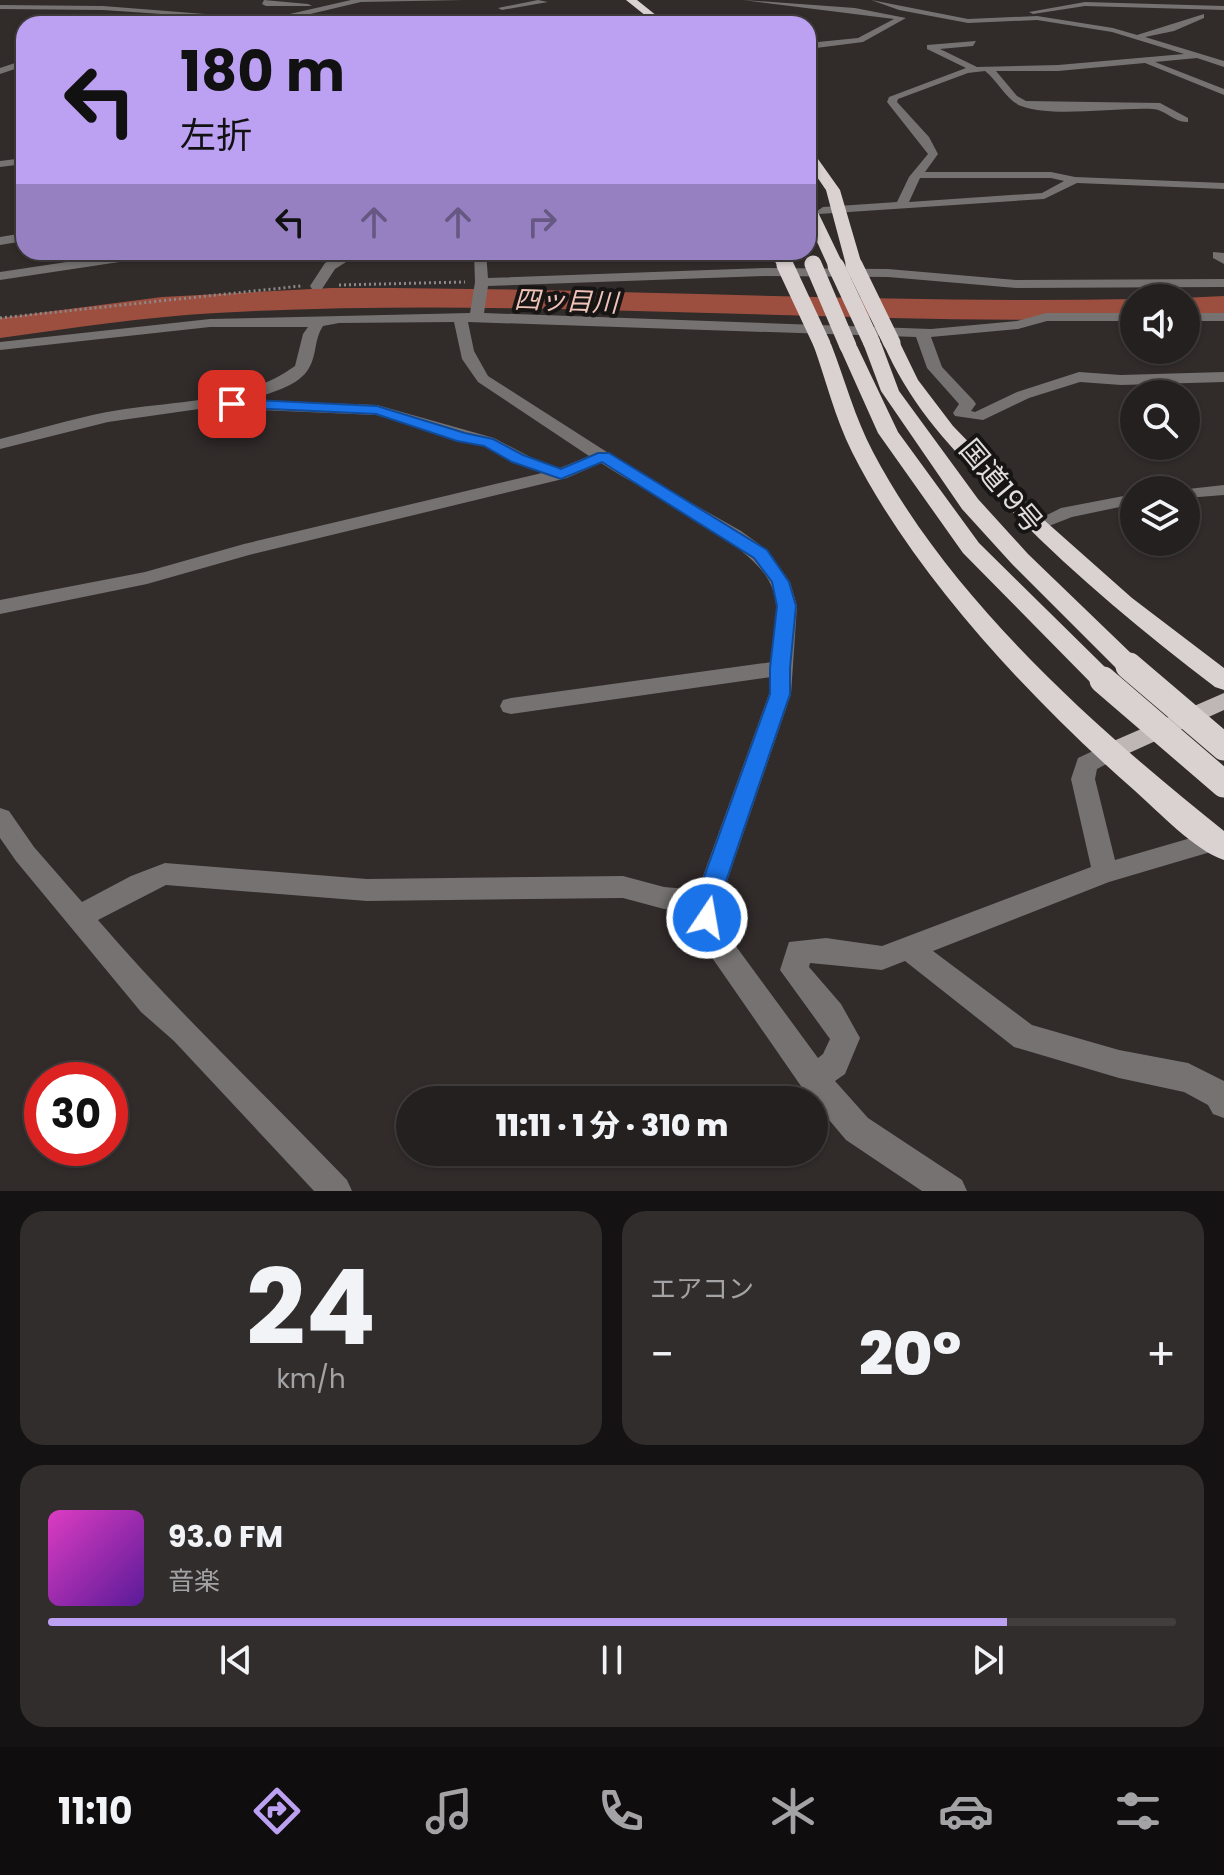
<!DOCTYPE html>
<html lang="ja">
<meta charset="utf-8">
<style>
:root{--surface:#252020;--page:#312d2d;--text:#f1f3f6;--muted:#a3a3a5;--line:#423e3e;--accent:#bca0f2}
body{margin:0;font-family:Poppins,"Noto Sans JP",sans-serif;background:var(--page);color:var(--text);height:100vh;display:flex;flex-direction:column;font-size:30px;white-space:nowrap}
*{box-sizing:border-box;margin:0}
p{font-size:26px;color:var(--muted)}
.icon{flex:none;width:44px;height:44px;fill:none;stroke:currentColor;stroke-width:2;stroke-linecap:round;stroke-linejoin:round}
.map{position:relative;height:1191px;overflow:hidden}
.drawer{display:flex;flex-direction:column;gap:20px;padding:20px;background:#141212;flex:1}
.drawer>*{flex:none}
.hud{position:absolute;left:16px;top:16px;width:800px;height:244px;border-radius:24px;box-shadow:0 2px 6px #0004,0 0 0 2px var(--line);background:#bca0f2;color:#111;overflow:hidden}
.fabs{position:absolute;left:1120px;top:284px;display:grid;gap:16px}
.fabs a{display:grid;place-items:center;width:80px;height:80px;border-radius:50%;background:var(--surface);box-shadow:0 2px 6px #0004,0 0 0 2px var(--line);font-size:40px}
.speed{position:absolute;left:24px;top:1062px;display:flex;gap:16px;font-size:40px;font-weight:700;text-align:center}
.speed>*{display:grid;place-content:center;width:104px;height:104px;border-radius:50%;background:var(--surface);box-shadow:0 2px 6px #0004,0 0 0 2px var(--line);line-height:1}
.speed .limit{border:12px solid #d22;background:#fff;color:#111}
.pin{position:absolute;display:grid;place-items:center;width:68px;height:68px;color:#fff;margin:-34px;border-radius:16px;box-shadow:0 4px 12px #0006}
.me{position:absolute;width:88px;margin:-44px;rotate:12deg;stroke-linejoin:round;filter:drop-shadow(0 0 6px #0008)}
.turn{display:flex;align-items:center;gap:28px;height:168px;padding:0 32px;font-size:36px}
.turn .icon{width:104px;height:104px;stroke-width:2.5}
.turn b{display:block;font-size:56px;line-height:68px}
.lanes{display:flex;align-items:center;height:76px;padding:0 32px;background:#0003;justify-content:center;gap:40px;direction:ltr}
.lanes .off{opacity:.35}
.big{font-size:60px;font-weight:800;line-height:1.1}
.drawer .tile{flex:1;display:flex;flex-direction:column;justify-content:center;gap:12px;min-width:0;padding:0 28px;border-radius:24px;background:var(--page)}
.drawer .dial{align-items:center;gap:0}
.dial b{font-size:104px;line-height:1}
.song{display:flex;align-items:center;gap:24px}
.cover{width:96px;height:96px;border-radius:12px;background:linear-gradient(135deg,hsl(310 70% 55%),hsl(270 70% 35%))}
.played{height:8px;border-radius:4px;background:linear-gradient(90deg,var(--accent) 85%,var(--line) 85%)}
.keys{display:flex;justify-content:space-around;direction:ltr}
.heat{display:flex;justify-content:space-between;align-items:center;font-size:44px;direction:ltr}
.drawer .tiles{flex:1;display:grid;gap:20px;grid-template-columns:1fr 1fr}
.tile:last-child{grid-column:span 2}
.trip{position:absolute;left:396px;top:1086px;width:432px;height:80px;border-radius:40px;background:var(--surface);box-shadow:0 2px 6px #0004,0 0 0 2px var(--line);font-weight:800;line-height:80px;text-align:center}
.dock{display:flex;height:128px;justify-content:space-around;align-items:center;background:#0f0d0d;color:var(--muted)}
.dock .icon{width:56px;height:56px}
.dock .selected{color:var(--accent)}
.dock b{font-size:36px;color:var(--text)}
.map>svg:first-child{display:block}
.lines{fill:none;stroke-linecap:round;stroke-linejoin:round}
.river{fill:#9c4f3f;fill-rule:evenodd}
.path{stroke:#8d8988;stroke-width:3;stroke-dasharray:2 3;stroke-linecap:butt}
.minor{fill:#757271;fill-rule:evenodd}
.major{fill:#beb7b5;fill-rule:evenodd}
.highway{fill:#dad2d0;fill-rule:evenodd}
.highway-bridge-far1{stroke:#dad2d0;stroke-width:17}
.highway-bridge{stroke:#dad2d0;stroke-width:27}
.route{fill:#1a73e8;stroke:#114b97;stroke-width:2}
.labels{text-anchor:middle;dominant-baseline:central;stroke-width:8;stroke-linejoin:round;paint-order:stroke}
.far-water-label{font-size:26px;font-style:italic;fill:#f0c3b8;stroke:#171414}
.street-label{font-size:28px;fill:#e2dedd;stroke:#171414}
</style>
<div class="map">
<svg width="1224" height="1191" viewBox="0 0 1224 1191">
<rect width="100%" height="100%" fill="#312b2a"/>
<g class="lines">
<g class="river">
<path d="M331 288C599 287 866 304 1134 299V319C828 325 522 296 216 313 144 317 72 328 0 338V318L162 297Z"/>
<path d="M1224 296V316L1186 317V298H1182Z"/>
</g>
<g class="path">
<path d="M339 285 465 282"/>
<path d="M0 318 301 286"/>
</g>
<g class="minor">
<path d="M264 0 308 4 312 6H266L262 4Z"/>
<path d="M351 0H464L361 2 285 20 307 24 103 10 0 9V5L103 6 282 20 281 16Z"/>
<path d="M538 0 548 2 502 10 498 8Z"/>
<path d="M743 0 855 8 906 18 863 42 808 49V43L858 38 894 19Z"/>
<path d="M871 0 968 19 1037 16 1113 28 1137 35 1204 14V18L1174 31 1145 37 1224 61V67L1197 58 1155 62 1224 89V95L1145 63 1058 71H996L1017 96 1026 101 1160 103 1188 118V122C1175 123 1166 110 1153 109 1117 107 1053 118 1021 106 1006 100 998 81 985 71L968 73 898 99 897 102 929 137 938 154 925 172H1051L1075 177 1224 183V189L1077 183 1044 199 819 214 817 211 823 207 897 202 909 177 928 154 887 102 889 97 966 68 927 49V45L976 41 973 46 940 49 977 67 1058 65 1184 54 1112 32 1037 20 968 23 899 10ZM920 178H1051L1064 181 1042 193 909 202Z"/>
<path d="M1085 2 1224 6V10L1085 6 1033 14 1029 12Z"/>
<path d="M388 14 391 18 373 24H361Z"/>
<path d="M24 60V66L0 74V68Z"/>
<path d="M24 158V164L0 167V161Z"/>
<path d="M24 233V241L0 245V237Z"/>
<path d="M133 252H165L159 256 0 280V272Z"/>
<path d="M346 252H362L335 269 322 289H312L310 286 325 263Z"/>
<path d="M474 252H486L488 278 766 268 888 269 1016 280 1224 279V287L1016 288 888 277 766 276 488 286 484 313 931 329 1017 321 1046 313H1134V321H1047L1018 329 931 337 942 367 974 401 976 404 971 411 975 412 1017 392 1079 372 1121 375 1224 372V382L1121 385 1080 382 1029 398 983 420 955 416 953 413 959 404 927 368 916 337 468 322 474 351 488 376 649 479 741 531 767 550 790 582 797 606 791 694 720 902V918L727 934 818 1058 823 1054 830 1039 780 970 789 942 826 938 882 946 1091 867 1071 779 1078 758 1110 743 1118 746 1122 752 1118 758 1097 769 1095 779 1115 860 1215 831 1224 834V848L1109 882 933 951 1032 1025 1119 1050 1188 1063 1224 1081V1118L1213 1114 1208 1105 1184 1092 1119 1078 1014 1047 905 961 882 970 810 963 809 967 841 1004 860 1038 845 1074 835 1081 868 1118 962 1180 967 1191H922L846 1140 803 1089 706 949 694 912 664 909 623 898 367 901 166 885 98 920C176 1011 264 1093 347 1180L352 1191H314L174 1041 141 1012 16 861 0 838V808L9 811 34 847 82 902 131 876 165 863 367 879 623 876 664 887 698 890 769 694 771 677 511 714 503 712 500 706 503 700 511 698 772 662C774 636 782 607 770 583 751 542 643 491 601 463L567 478 249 555 147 584 0 614V600L145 572 244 544 542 473 483 446 376 415 235 409 227 405 108 422 0 449V439C36 430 71 419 107 412 170 400 241 405 295 366L303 334 308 327H210L0 350V342L210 319 470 313 475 282ZM454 322 462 359 478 382 589 456 560 468 536 460 494 438 377 405 248 400C266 394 299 387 309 368 317 355 314 339 323 326L339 323Z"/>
<path d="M1213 252 1224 253V264L1213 258Z"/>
<rect x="1186" y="313" width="38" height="8"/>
<path d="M1224 485V495L1186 498V490H1179Z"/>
<path d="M1134 494V504L1072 517 1036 531 1027 525 1061 508Z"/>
</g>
<path class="major" d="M1224 693V710L1118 758 1110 761 1102 758 1098 752 1102 746Z"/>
<g class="highway">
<path d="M626 0H637L667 24H656Z"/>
<path d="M808 151 813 152 840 190 862 265 860 268H848L846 265 826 190 808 164Z"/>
<path d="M808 202 815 206 844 266 842 269 836 271 828 266 808 222Z"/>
<path d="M769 252H785L793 265 791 268H779Z"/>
<path d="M872 338 881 343 899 391 978 499 1028 554 1138 660 1142 666 1138 672 1129 675 1120 672 1012 564 962 509 881 391 863 343Z"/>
<path d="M892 338 898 339 918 380 953 426 1044 520 1132 598 1224 668V690L1215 687C1133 624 1057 561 987 485 943 439 909 402 883 343Z"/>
<path d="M822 339 831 344C845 380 855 418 873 452 951 600 1095 728 1224 831V860C1194 850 1158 811 1134 790 1031 700 914 575 852 452 835 418 826 380 813 344Z"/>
<path d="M848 341 857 346 898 432 979 543 1112 674 1116 680 1112 686 1103 689 1094 686 963 553 878 433 839 346Z"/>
</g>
<g class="highway-bridge-far1">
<path d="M813 264 848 346"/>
<path d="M785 265 822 344"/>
<path d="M854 265 892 343"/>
<path d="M836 266 872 343"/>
</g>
<g class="highway-bridge">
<path d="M1129 666 1224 747"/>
<path d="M1103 680 1224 784"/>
</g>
</g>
<path class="route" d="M232 399 377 406 465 433 493 439 523 455 561 469 598 453H609L767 550 789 582 796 606 790 668V694L719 902 720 918 716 925 707 928 699 925 695 918V902L770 694V668L777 606 772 582 754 558 602 462 561 479 512 462 484 446 457 441 376 414 226 407V401Z"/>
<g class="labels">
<g class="far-water-label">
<text transform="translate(566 301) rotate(2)">四ッ目川</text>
</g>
<g class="street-label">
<text transform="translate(1001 486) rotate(50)">国道19号</text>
</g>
</g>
</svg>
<div class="fabs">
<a><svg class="icon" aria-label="sound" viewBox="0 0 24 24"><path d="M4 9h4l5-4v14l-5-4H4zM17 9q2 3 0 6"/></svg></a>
<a><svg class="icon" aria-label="search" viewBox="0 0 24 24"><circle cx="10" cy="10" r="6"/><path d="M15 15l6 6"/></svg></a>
<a><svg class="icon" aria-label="layers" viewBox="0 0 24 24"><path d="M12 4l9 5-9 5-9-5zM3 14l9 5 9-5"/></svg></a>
</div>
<div class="speed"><div class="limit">30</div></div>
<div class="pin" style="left:232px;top:404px;background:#d93025"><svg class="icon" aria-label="arrive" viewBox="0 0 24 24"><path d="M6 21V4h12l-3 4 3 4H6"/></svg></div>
<svg class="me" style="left:707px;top:918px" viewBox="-20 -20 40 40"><circle r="17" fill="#1a73e8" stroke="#fff" stroke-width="3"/><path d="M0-11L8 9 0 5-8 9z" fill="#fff"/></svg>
<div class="trip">11:11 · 1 分 · 310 m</div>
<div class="hud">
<div class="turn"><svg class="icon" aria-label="left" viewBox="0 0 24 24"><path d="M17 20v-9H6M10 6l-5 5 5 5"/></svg><div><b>180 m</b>左折</div></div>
<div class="lanes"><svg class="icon" aria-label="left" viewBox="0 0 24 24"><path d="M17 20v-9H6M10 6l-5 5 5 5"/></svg><svg class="icon off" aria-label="ahead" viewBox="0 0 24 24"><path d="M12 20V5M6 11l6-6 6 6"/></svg><svg class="icon off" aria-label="ahead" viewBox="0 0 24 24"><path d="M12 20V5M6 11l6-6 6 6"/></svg><svg class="icon off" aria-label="right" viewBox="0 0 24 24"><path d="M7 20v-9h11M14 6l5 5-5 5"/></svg></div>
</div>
</div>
<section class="drawer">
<div class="tiles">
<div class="tile dial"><b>24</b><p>km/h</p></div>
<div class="tile"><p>エアコン</p>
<div class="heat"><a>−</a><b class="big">20°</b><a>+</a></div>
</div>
<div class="tile">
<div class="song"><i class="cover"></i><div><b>93.0 FM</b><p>音楽</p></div></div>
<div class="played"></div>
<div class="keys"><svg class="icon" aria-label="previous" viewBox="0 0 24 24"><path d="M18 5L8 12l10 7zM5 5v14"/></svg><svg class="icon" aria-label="pause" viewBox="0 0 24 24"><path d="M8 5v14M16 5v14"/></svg><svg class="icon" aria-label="next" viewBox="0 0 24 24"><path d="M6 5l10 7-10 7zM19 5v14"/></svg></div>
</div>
</div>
</section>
<nav class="dock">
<b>11:10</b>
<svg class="icon selected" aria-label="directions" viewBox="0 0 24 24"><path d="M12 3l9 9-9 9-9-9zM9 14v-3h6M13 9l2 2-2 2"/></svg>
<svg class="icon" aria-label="music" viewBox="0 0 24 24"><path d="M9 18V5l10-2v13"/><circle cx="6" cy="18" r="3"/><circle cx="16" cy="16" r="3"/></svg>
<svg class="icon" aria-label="phone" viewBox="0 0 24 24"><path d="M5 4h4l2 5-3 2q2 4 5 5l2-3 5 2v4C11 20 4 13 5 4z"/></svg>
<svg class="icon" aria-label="climate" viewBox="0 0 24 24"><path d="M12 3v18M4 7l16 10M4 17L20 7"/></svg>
<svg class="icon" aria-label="car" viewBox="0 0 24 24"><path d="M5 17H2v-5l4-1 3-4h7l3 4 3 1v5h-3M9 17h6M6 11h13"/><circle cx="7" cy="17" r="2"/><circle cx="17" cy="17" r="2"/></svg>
<svg class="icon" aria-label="filters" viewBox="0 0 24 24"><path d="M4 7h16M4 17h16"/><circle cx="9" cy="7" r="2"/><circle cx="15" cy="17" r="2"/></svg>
</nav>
